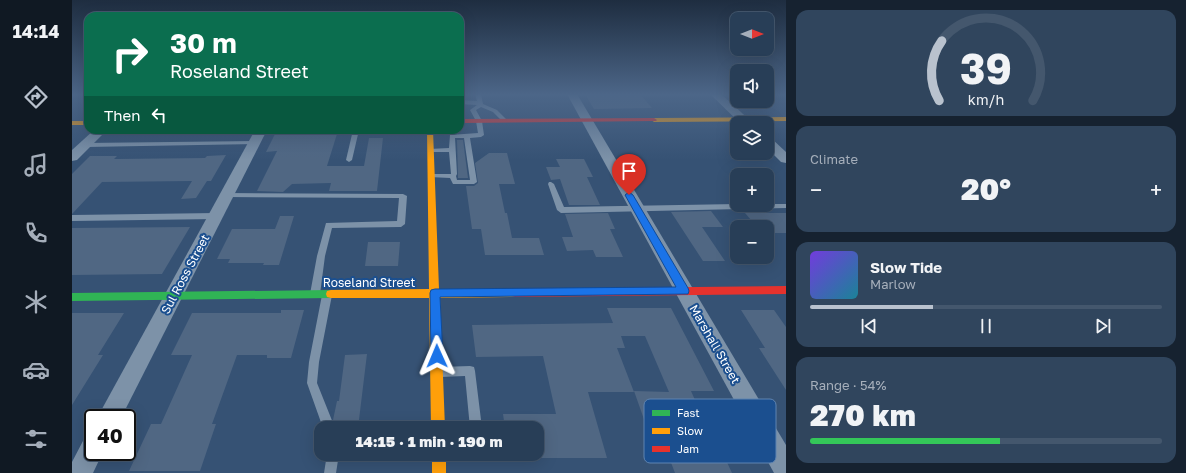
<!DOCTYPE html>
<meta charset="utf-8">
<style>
:root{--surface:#283e57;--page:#30455d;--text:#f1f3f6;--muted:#a5aeba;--line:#44576d;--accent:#b9c2ce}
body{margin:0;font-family:"Golos Text",sans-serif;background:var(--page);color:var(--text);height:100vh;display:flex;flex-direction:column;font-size:15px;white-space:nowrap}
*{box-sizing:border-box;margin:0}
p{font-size:13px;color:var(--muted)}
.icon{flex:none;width:22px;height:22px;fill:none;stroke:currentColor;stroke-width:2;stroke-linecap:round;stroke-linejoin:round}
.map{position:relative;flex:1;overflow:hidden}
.panel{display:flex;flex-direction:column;gap:10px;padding:10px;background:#162230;width:400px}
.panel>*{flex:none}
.hud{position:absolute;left:12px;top:12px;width:380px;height:122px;border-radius:12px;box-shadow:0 4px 16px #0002,0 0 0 1px var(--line);background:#0b6e4f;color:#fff;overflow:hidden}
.needle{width:26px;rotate:90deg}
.fabs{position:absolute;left:658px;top:12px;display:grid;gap:8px}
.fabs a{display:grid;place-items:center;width:44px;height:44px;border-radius:8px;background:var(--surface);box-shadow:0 4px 16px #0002,0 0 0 1px var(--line);font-size:20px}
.speed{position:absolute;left:12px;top:409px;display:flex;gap:8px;font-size:20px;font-weight:700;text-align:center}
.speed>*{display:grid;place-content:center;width:52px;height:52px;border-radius:50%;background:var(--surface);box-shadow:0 4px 16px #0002,0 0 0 1px var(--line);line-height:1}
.speed .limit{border:2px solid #111;border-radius:6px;background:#fff;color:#111}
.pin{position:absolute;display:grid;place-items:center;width:34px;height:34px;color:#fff;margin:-41px -17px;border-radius:50% 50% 50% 0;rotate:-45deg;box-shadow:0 0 4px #0007}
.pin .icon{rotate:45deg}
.me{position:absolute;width:44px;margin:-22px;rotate:359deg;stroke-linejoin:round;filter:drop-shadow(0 0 3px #0008)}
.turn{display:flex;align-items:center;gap:14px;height:84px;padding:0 20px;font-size:18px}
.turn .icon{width:52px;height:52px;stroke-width:2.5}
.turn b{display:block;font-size:28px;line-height:34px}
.then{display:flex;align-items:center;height:38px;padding:0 20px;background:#0003;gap:8px;font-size:15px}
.big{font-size:30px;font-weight:800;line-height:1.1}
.panel .widget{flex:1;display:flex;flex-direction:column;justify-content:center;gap:6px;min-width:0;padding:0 14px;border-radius:12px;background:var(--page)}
.panel .dial{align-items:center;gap:0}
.dial svg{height:104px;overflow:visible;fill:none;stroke:var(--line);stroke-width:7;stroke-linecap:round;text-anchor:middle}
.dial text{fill:var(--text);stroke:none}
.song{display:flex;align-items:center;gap:12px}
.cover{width:48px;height:48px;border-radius:6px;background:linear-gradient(135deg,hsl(260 70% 55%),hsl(190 70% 35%))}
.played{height:4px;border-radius:2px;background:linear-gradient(90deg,var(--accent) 35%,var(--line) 35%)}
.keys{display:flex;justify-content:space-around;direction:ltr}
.heat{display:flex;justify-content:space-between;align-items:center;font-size:22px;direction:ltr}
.charge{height:6px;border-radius:3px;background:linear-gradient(90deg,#34c759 54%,var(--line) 0)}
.trip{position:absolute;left:242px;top:421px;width:230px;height:40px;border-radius:12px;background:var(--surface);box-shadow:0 4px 16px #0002,0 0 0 1px var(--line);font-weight:800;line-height:40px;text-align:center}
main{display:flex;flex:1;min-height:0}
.dock{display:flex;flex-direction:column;width:72px;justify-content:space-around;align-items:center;background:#101923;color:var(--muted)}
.dock .icon{width:28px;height:28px}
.dock .current{color:var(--accent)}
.dock b{font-size:18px;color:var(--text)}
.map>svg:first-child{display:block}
.building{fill:#506783}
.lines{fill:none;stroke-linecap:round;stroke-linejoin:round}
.lane{fill:#7d92a8;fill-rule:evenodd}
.street{fill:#7d92a8;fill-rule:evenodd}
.fast{fill:#30b455;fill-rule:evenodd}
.slow{fill:#ff9f0a;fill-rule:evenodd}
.jam{fill:#e5322d;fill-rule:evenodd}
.route{fill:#1a73e8;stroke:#114b97}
.labels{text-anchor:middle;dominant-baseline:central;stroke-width:4;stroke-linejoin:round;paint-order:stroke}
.street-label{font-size:12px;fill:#fff;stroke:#1b4f8f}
.key{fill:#1b4f8f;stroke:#5f84b1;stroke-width:1}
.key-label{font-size:11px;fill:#fff}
</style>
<main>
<nav class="dock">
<b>14:14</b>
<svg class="icon current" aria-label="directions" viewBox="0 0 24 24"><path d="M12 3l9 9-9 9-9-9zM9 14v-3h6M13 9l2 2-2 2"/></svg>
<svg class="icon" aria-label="music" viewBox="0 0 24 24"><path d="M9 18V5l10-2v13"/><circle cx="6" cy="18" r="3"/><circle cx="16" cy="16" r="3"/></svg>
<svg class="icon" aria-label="phone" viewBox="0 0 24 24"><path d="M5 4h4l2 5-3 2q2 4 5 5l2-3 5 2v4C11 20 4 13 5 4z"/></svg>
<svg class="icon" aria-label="climate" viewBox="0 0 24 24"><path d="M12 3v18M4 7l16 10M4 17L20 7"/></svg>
<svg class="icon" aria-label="car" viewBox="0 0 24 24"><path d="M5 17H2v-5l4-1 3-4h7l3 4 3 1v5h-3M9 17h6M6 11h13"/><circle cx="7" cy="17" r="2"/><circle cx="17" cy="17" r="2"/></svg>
<svg class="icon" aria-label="filters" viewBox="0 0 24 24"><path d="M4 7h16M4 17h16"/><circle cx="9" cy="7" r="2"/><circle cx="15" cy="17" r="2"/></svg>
</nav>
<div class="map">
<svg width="714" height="473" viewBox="0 0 714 473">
<rect width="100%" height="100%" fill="#365274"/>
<g class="building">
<path d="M513 94H568L580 108 522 109Z"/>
<path d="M203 134H265L255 166H292L297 138H311L305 191H257L259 183 220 184 211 192 185 191 205 151 194 152Z"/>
<path d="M385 140H391L396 178H386Z"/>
<path d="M417 153H435L443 184H427L433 213H435L440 238H467L472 255H413L409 229H400L394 186H402L406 183 403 163Z"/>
<path d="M154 155 139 181H135L124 198 109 199 120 181 30 182 0 214V174L18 156H45L42 159 133 158 135 156Z"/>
<path d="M484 159H512L521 177H515L528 205H497L488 179 479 180 474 167H488Z"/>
<path d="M639 211 651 227H630L653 261H631L599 212Z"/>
<path d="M536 213 543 229H538L551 257H524L521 250 495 251 490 237H501L493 214Z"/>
<path d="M673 213H714V233H695V227H685Z"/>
<path d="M208 216H222L207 265H191L192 263H156L158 259H145L160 229H203Z"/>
<path d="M118 227 90 274 0 275V228Z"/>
<path d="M296 242H328L326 266H293Z"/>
<path d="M535 308H599L642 391H619L643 445H647L660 473H603L585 426 574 425 562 391 597 392 573 336H549L553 348H545L562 392H516L535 458H465V428H433L431 414H484L471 356 404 357 400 325 541 323Z"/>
<path d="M209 310H232L219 358H195V355H165L140 424H144L128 471H57L79 424H89L120 355H99L120 313H209Z"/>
<path d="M669 310H702L714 327V390L687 348H693Z"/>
<path d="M0 313H52L26 355H31L0 405Z"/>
<path d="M295 354 286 428H264L261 420 265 401H267L273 355Z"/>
</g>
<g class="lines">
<g class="lane">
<path d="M403 94H409L411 104 425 110 435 120 430 121 421 112 409 107 404 110 410 121 412 135 409 137 398 138 405 182 402 184H381L378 178 357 177 356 176 359 174H379L377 152H359L357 151V149L377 148 378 135 406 133 404 121 398 110 405 105 388 104V100L405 101ZM383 138H392L398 180H385L384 176 385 174Z"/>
<path d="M281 130H287L280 160 277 162 274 160Z"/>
<path d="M182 141 184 142V144L13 147 10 145 13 143Z"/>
<path d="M477 182H479L482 184 492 207 665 204 695 205V204H714V208L489 213 485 210 476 184Z"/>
<path d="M152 193 331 194 335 196 333 224 329 227 260 228 253 256 248 294 246 297 243 298 240 297 238 294 245 256 254 223 325 221 327 198 155 197 151 195Z"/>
<path d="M144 213 148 216 144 219 0 221V215Z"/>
<path d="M255 291 258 292 260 295 247 362 245 383 263 428H251L235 383 237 362 250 295 252 292Z"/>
<path d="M398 366 402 367 403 371 410 428H398L393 376 368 377 364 376 363 372 364 368 368 367Z"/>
<path d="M255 454H267L264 473H252Z"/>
</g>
<g class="street">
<path d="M495 94H505L714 445V473H702Z"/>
<path d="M638 94H649L681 123H668Z"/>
<path d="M22 130H35L5 160 0 161V150Z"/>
<path d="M183 130H195L49 418H25Z"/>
<path d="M695 137 699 138 714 152V163L709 162 695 148Z"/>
<path d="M21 436V452H31L21 473H0V462L12 439Z"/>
</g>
<path class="fast" d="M259 290 263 291 264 294 263 297 259 298 0 301V293Z"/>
<g class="slow">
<path d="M714 117V121L582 122 579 120 582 118Z"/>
<rect x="0" y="121" width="16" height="4"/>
<path d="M355 130H361L367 289H443L447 290 448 293 447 296 443 297 368 298 373 428H359L357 298H259L255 297 254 294 255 291 259 290 357 289Z"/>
<rect x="360" y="454" width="14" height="19"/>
</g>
<g class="jam">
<path d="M582 118 585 120 584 121 388 123V119Z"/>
<path d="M714 286V294L443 297 439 296 438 293 439 290 443 289Z"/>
</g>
</g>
<linearGradient id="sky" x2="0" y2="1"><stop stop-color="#1e2d40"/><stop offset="0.59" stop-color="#4c6688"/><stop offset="1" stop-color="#4c6688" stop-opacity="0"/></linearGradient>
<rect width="714" height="160" fill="url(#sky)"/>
<path class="route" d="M557 192 561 195 616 288 617 291 616 294 368 297 371 356 369 360 365 362 361 360 359 356 358 293 359 290 363 289 604 287 553 195Z"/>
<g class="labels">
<g class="street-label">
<text transform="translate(113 274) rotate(-62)">Sul Ross Street</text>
<text x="297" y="282">Roseland Street</text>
<text transform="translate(643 344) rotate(60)">Marshall Street</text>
</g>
</g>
<rect x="572" y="399" width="132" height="64" rx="6" class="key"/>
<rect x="580" y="410" width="18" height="6" fill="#30b455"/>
<rect x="580" y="428" width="18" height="6" fill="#ff9f0a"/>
<rect x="580" y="446" width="18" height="6" fill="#e5322d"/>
<g class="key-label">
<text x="605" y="417">Fast</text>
<text x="605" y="435">Slow</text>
<text x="605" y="453">Jam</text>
</g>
</svg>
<div class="fabs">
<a><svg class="needle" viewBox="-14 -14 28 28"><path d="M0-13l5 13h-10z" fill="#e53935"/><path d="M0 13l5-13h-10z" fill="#a5aeba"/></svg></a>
<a><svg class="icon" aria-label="sound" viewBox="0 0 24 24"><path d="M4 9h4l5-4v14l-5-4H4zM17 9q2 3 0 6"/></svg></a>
<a><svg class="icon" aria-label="layers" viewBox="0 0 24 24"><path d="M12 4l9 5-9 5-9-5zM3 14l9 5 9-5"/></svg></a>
<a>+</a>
<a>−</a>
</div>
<div class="speed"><div class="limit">40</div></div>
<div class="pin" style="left:557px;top:195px;background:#d93025"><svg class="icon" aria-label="arrive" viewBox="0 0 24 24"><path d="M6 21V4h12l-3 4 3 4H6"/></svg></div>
<svg class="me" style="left:365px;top:356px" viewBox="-20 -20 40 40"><path d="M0-17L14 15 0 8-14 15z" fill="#1a73e8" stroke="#fff" stroke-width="4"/></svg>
<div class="trip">14:15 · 1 min · 190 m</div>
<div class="hud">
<div class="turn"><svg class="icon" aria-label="right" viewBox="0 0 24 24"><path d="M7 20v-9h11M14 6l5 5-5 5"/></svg><div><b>30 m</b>Roseland Street</div></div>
<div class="then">Then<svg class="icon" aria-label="left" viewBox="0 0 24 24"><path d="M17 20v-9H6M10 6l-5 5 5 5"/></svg></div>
</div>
</div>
<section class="panel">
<div class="widget dial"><svg viewBox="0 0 100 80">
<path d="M14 69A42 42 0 1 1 86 69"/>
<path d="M14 69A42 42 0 0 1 16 23" stroke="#b9c2ce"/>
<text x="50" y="56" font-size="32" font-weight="700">39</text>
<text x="50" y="72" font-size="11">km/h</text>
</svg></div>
<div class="widget"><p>Climate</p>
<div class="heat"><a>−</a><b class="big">20°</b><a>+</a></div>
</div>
<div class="widget">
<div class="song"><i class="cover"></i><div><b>Slow Tide</b><p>Marlow</p></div></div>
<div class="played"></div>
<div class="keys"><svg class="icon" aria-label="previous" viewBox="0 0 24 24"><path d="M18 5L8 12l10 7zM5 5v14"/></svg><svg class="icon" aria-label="pause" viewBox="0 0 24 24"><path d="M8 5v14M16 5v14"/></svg><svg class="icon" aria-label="next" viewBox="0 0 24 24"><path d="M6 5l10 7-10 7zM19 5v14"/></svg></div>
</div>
<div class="widget"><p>Range · 54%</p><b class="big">270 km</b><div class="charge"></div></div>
</section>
</main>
